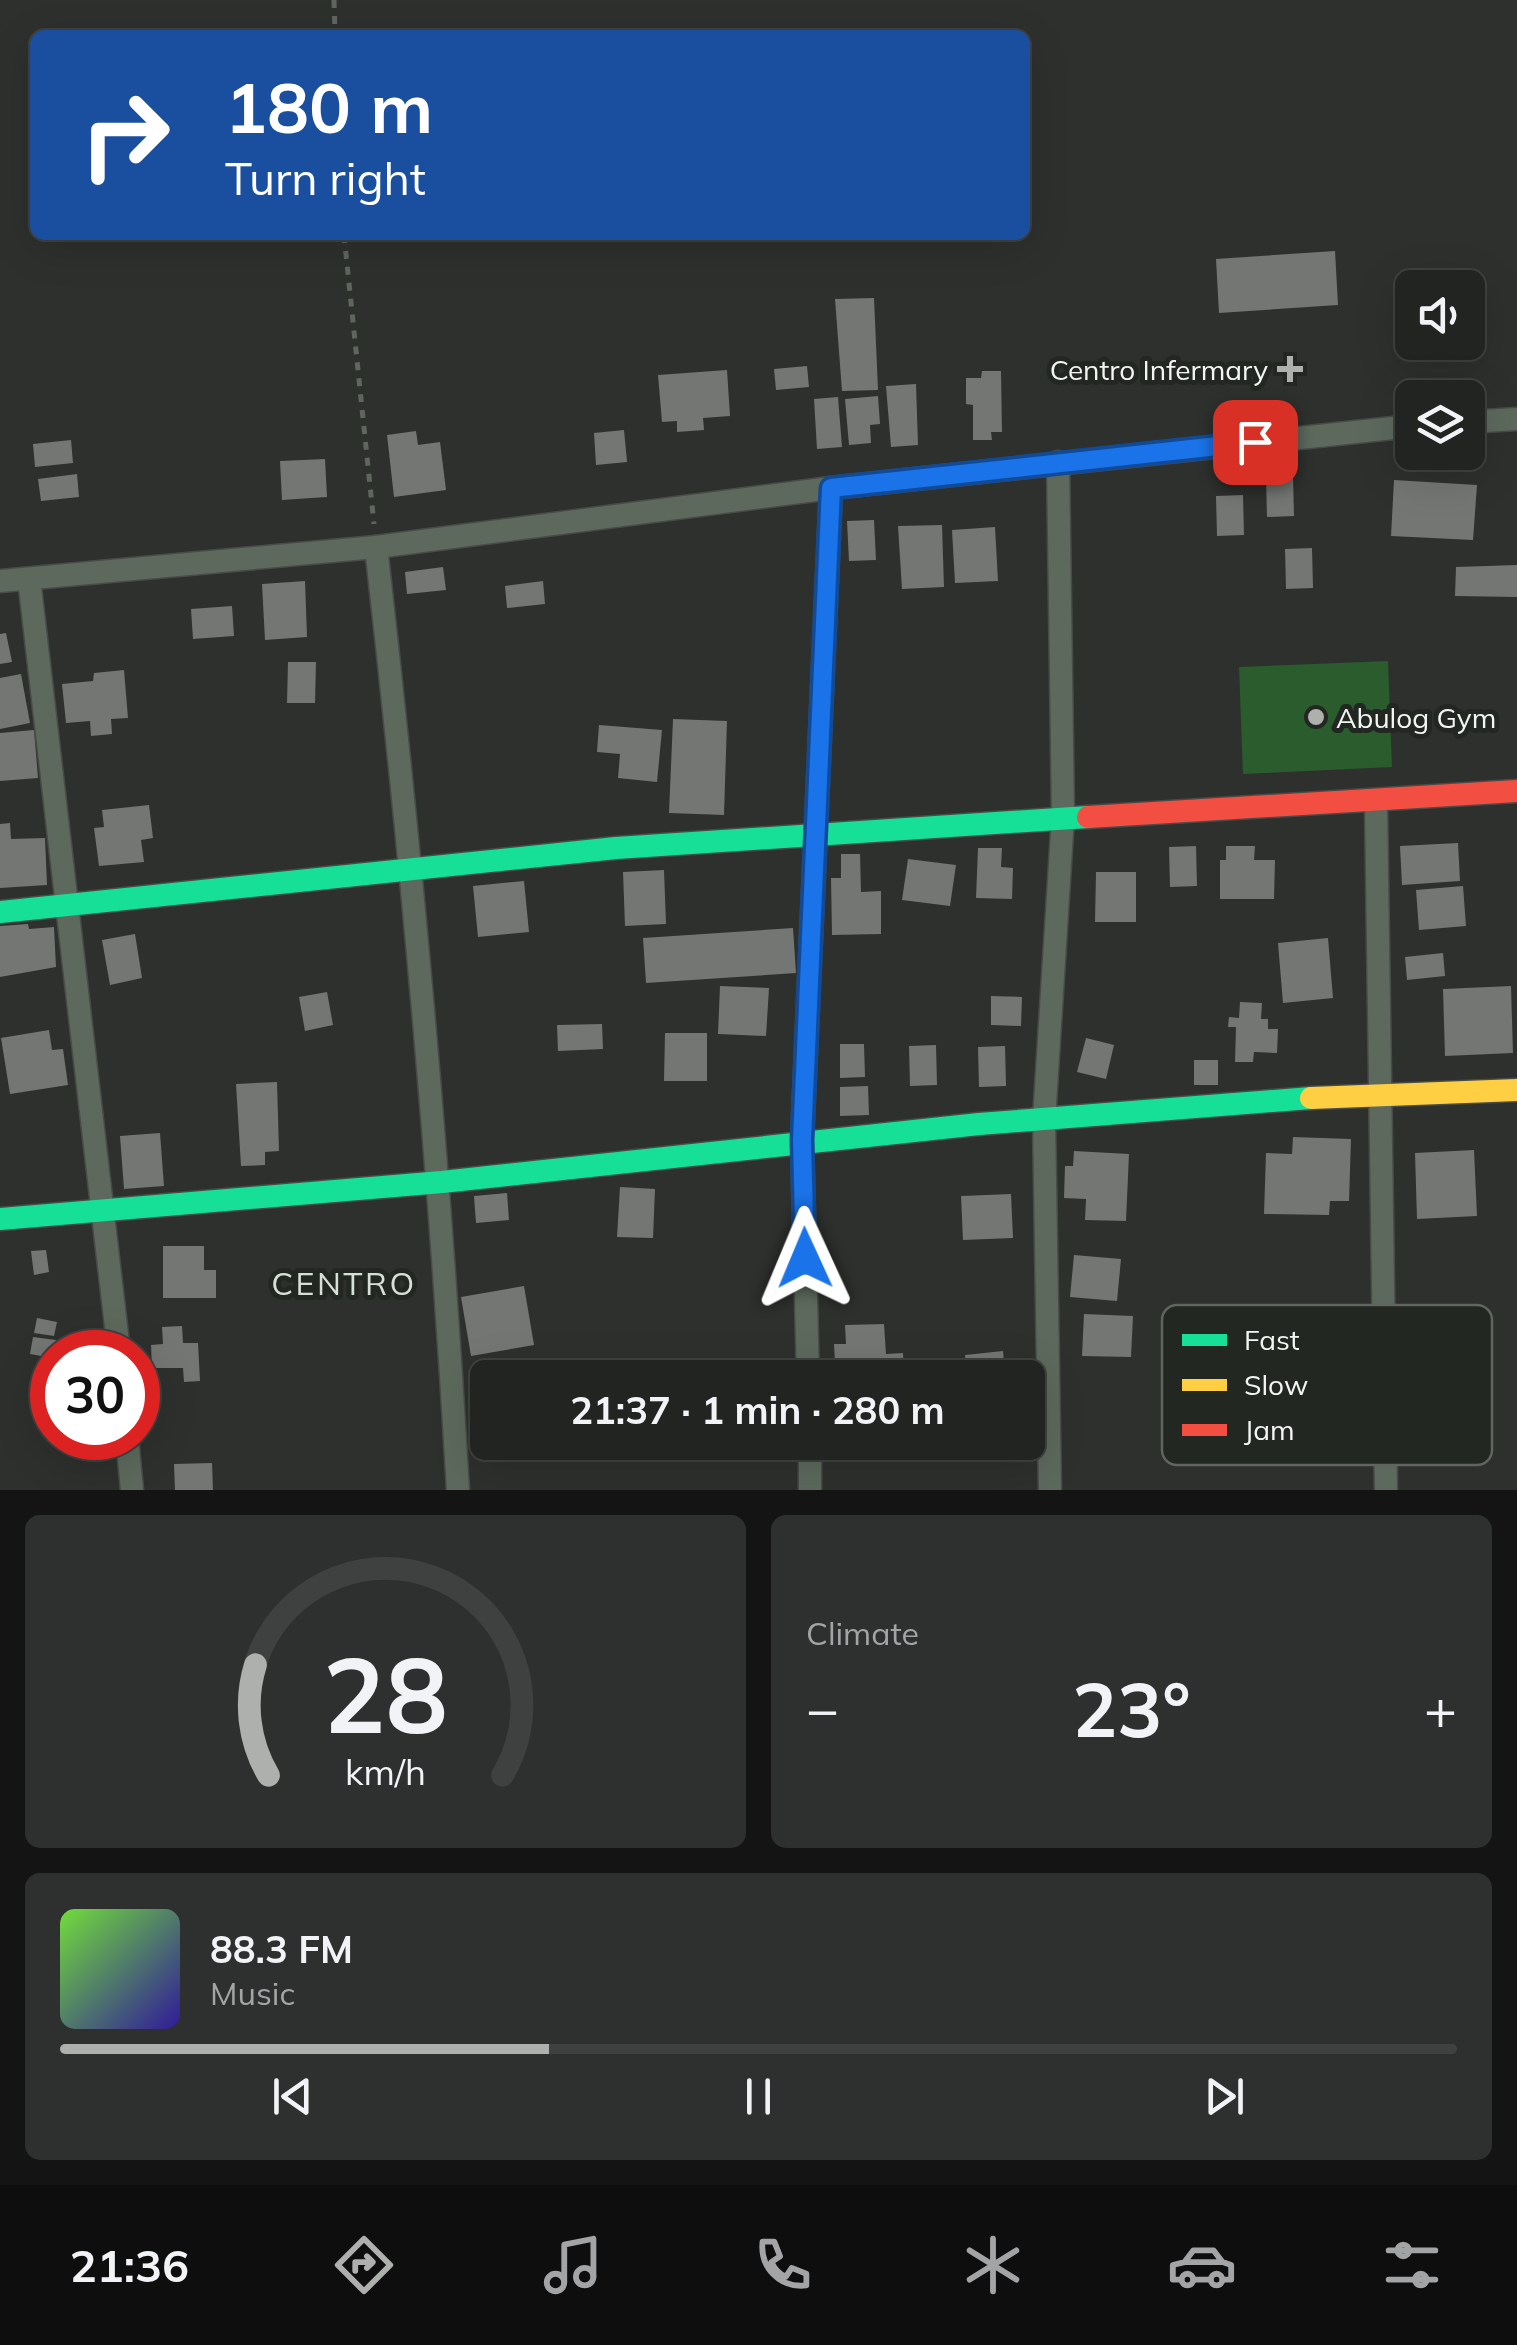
<!DOCTYPE html>
<meta charset="utf-8">
<style>
:root{--surface:#222422;--page:#2e302f;--text:#f1f3f6;--muted:#a2a4a5;--line:#3f4140;--accent:#adb0ad}
body{margin:0;font-family:Mulish,sans-serif;background:var(--page);color:var(--text);height:100vh;display:flex;flex-direction:column;font-size:38px;white-space:nowrap}
*{box-sizing:border-box;margin:0}
p{font-size:32px;color:var(--muted)}
.icon{flex:none;width:55px;height:55px;fill:none;stroke:currentColor;stroke-width:2;stroke-linecap:round;stroke-linejoin:round}
.map{position:relative;height:1490px;overflow:hidden}
.details{display:flex;flex-direction:column;gap:25px;padding:25px;background:#131413;flex:1}
.details>*{flex:none}
.top-card{position:absolute;left:30px;top:30px;width:1000px;height:210px;border-radius:15px;box-shadow:0 10px 40px #0002,0 0 0 2px var(--line);background:#1a4fa0;color:#fff;overflow:hidden}
.fabs{position:absolute;left:1395px;top:270px;display:grid;gap:20px}
.fabs a{display:grid;place-items:center;width:90px;height:90px;border-radius:15px;background:var(--surface);box-shadow:0 10px 40px #0002,0 0 0 2px var(--line);font-size:50px}
.speed{position:absolute;left:30px;top:1330px;display:flex;gap:20px;font-size:50px;font-weight:700;text-align:center}
.speed>*{display:grid;place-content:center;width:130px;height:130px;border-radius:50%;background:var(--surface);box-shadow:0 10px 40px #0002,0 0 0 2px var(--line);line-height:1}
.speed .limit{border:15px solid #d22;background:#fff;color:#111}
.pin{position:absolute;display:grid;place-items:center;width:85px;height:85px;color:#fff;margin:-42px;border-radius:20px;box-shadow:0 5px 15px #0006}
.me{position:absolute;width:110px;margin:-55px;rotate:359deg;stroke-linejoin:round;filter:drop-shadow(0 0 8px #0008)}
.turn{display:flex;align-items:center;gap:35px;height:210px;padding:0 30px;font-size:45px}
.turn .icon{width:130px;height:130px;stroke-width:2.5}
.turn b{display:block;font-size:70px;line-height:85px}
.big{font-size:75px;font-weight:700;line-height:1.1}
.details .card{flex:1;display:flex;flex-direction:column;justify-content:center;gap:15px;min-width:0;padding:0 35px;border-radius:15px;background:var(--page)}
.details .dial{align-items:center;gap:0}
.dial svg{height:260px;overflow:visible;fill:none;stroke:var(--line);stroke-width:7;stroke-linecap:round;text-anchor:middle}
.dial text{fill:var(--text);stroke:none}
.song{display:flex;align-items:center;gap:30px}
.cover{width:120px;height:120px;border-radius:15px;background:linear-gradient(135deg,hsl(100 70% 55%),hsl(250 70% 35%))}
.played{height:10px;border-radius:5px;background:linear-gradient(90deg,var(--accent) 35%,var(--line) 35%)}
.keys{display:flex;justify-content:space-around;direction:ltr}
.heat{display:flex;justify-content:space-between;align-items:center;font-size:55px;direction:ltr}
.details .tiles{flex:1;display:grid;gap:25px;grid-template-columns:1fr 1fr}
.card:last-child{grid-column:span 2}
.trip{position:absolute;left:470px;top:1360px;width:575px;height:100px;border-radius:15px;background:var(--surface);box-shadow:0 10px 40px #0002,0 0 0 2px var(--line);font-weight:700;line-height:100px;text-align:center}
.tabs{display:flex;height:160px;justify-content:space-around;align-items:center;background:#0e0e0e;color:var(--muted)}
.tabs .icon{width:70px;height:70px}
.tabs .selected{color:var(--accent)}
.tabs b{font-size:45px;color:var(--text)}
.map>svg:first-child{display:block}
.green{fill:#2a5c2e}
.building{fill:#737673}
.lines{fill:none;stroke-linecap:round;stroke-linejoin:round}
.street-casing{stroke:#494b49;stroke-width:25}
.fast-casing{stroke:#494b49;stroke-width:25}
.slow-casing{stroke:#494b49;stroke-width:25}
.jam-casing{stroke:#494b49;stroke-width:25}
.path{stroke:#5e665e;stroke-width:5;stroke-dasharray:8 8;stroke-linecap:butt}
.street{stroke:#5d695d;stroke-width:22}
.fast{stroke:#16e098;stroke-width:22}
.slow{stroke:#ffcf43;stroke-width:22}
.jam{stroke:#f24e42;stroke-width:22}
.route-casing{stroke:#114b97;stroke-width:25}
.route{stroke:#1a73e8;stroke-width:18}
.poi-dot{fill:#adb0ad;stroke:#232722;stroke-width:4}
.labels{text-anchor:middle;dominant-baseline:central;stroke-width:10;stroke-linejoin:round;paint-order:stroke}
.poi-label{font-size:28px;fill:#f2f5f2;stroke:#232722;text-anchor:end}
.quarter-label{font-size:32px;letter-spacing:2.5px;fill:#d8ded8;stroke:#232722}
.key{fill:#232722;stroke:#616560;stroke-width:2.5}
.key-label{font-size:28px;fill:#f2f5f2}
</style>
<div class="map">
<svg width="1517" height="1490" viewBox="0 0 1517 1490">
<rect width="100%" height="100%" fill="#2d302d"/>
<path class="green" d="M1388 661 1392 767 1243 774 1239 667Z"/>
<g class="building">
<path d="M1335 251 1338 305 1219 313 1216 259Z"/>
<path d="M874 298 878 390 842 391 835 299Z"/>
<path d="M807 366 809 387 776 390 774 369Z"/>
<path d="M727 370 730 416 703 418 704 430 677 432V421L662 422 658 375Z"/>
<path d="M982 371H1001L1002 432H991L992 440H973V405L966 404V378H981Z"/>
<path d="M916 384 918 445 891 447 886 386Z"/>
<path d="M878 396 880 424 870 425 871 443 849 445 845 399Z"/>
<path d="M838 397 842 447 817 449 814 399Z"/>
<path d="M624 430 627 462 596 465 594 433Z"/>
<path d="M416 431 418 445 440 442 446 490 394 497 387 435Z"/>
<path d="M71 440 73 463 35 467 33 444Z"/>
<path d="M325 459 327 497 282 500 280 461Z"/>
<path d="M77 474 79 497 41 501 38 479Z"/>
<path d="M1293 476 1294 516 1267 517 1266 477Z"/>
<path d="M1394 480 1477 485 1473 540 1391 536Z"/>
<path d="M1243 495 1244 535 1217 536 1216 496Z"/>
<path d="M874 520 876 560 849 561 847 521Z"/>
<path d="M942 525 944 587 902 589 898 526Z"/>
<path d="M995 527 998 581 955 583 952 530Z"/>
<path d="M1312 548 1313 588 1286 589 1285 549Z"/>
<path d="M1517 565V597L1455 596 1456 567Z"/>
<path d="M443 567 446 590 407 594 405 572Z"/>
<path d="M305 581 307 637 265 640 262 584Z"/>
<path d="M543 581 545 604 507 608 505 586Z"/>
<path d="M232 606 234 636 193 639 191 609Z"/>
<path d="M6 633 12 662 0 664V634Z"/>
<path d="M288 662H316L315 703H287Z"/>
<path d="M124 670 128 718 111 719 112 734 91 736 90 721 66 723 62 684 93 681 94 673Z"/>
<path d="M21 674 30 723 0 729V678Z"/>
<path d="M673 719 727 721 724 815 669 813Z"/>
<path d="M599 725 662 730 657 782 618 778 620 754 597 752Z"/>
<path d="M34 730 38 778 0 781V733Z"/>
<path d="M149 805 153 838 141 840 144 862 99 866 94 828 104 827 102 810Z"/>
<path d="M10 823 11 839 45 838 47 885 0 888V824Z"/>
<path d="M1458 843 1460 881 1402 885 1400 846Z"/>
<path d="M1196 846 1197 886 1170 887 1169 847Z"/>
<path d="M1226 846H1255L1254 860H1275L1274 899H1220V860H1226Z"/>
<path d="M978 848H1002L1001 867 1013 868 1012 899 976 898Z"/>
<path d="M841 854H860L861 892 881 891V934L832 935 831 878H841Z"/>
<path d="M908 859 956 865 950 906 902 900Z"/>
<path d="M664 870 666 924 625 926 623 872Z"/>
<path d="M1096 872H1136V922H1095Z"/>
<path d="M524 881 529 932 478 937 473 886Z"/>
<path d="M1463 886 1466 926 1419 930 1416 890Z"/>
<path d="M28 924 29 929 54 927 56 967 0 977V926Z"/>
<path d="M793 928 796 973 646 983 643 938Z"/>
<path d="M135 934 142 978 110 985 102 940Z"/>
<path d="M1328 938 1333 998 1283 1003 1278 943Z"/>
<path d="M1443 953 1445 976 1407 980 1405 957Z"/>
<path d="M720 986 769 988 766 1036 718 1034Z"/>
<path d="M1511 986 1513 1053 1445 1056 1443 989Z"/>
<path d="M327 992 333 1025 305 1031 299 997Z"/>
<path d="M991 996 1022 997 1021 1026 991 1025Z"/>
<path d="M1240 1002 1262 1003 1261 1019H1268V1029H1278L1277 1053 1254 1052 1253 1062H1235L1236 1027H1228L1229 1017 1239 1018Z"/>
<path d="M602 1024 603 1049 558 1051 557 1025Z"/>
<path d="M49 1030 52 1050 63 1049 68 1085 10 1094 1 1038Z"/>
<path d="M665 1033H707V1081H664Z"/>
<path d="M1086 1038 1114 1045 1106 1079 1077 1072Z"/>
<path d="M840 1044H864L865 1077 840 1078Z"/>
<path d="M936 1045 937 1085 910 1086 909 1046Z"/>
<path d="M1005 1046 1006 1086 979 1087 978 1047Z"/>
<rect x="1194" y="1060" width="24" height="25"/>
<path d="M277 1082 279 1151 265 1152V1165L241 1166 236 1084Z"/>
<path d="M868 1086 869 1115 840 1116V1087Z"/>
<path d="M160 1133 164 1186 124 1189 120 1136Z"/>
<path d="M1293 1137 1351 1139 1349 1201H1330L1329 1215 1264 1214 1266 1153 1292 1154Z"/>
<path d="M1474 1150 1477 1216 1417 1219 1415 1153Z"/>
<path d="M1074 1151 1129 1154 1126 1221 1085 1220 1086 1199 1064 1198 1065 1166H1073Z"/>
<path d="M620 1187 655 1189 653 1238 617 1237Z"/>
<path d="M507 1193 509 1220 476 1223 474 1196Z"/>
<path d="M1011 1194 1013 1238 963 1240 961 1196Z"/>
<path d="M163 1246H204V1270H216V1298H163Z"/>
<path d="M46 1250 49 1272 34 1275 31 1251Z"/>
<path d="M1074 1255 1121 1259 1117 1301 1070 1297Z"/>
<path d="M524 1286 534 1345 471 1356 461 1297Z"/>
<path d="M1084 1314 1133 1316 1131 1357 1082 1356Z"/>
<path d="M37 1318 57 1322 54 1336 34 1333Z"/>
<path d="M884 1324 886 1354 903 1353 904 1375 846 1378 845 1365 835 1363 834 1344H846L845 1325Z"/>
<path d="M182 1326 183 1343H198L200 1381 184 1382 183 1368H152L151 1345 163 1344 162 1327Z"/>
<path d="M33 1337 56 1340 52 1358 30 1354Z"/>
<path d="M61 1341 88 1343 87 1352H60Z"/>
<path d="M1003 1351 1005 1374 967 1378 965 1355Z"/>
<path d="M212 1463 213 1490H175L174 1464Z"/>
</g>
<g class="lines">
<g class="street-casing">
<g id="street">
<path d="M1468 422 1517 419"/>
<path d="M376 547C412 861 440 1174 458 1490"/>
<path d="M29 579 119 1352"/>
<path d="M0 581 376 547 831 488 1412 426"/>
<path d="M1376 804 1386 1490"/>
<path d="M808 1378 802 1140 831 488"/>
<path d="M127 1438 132 1490"/>
<path d="M810 1442V1490"/>
<path d="M1050 1490 1044 1120 1063 816 1058 462"/>
</g>
</g>
<g class="fast-casing">
<g id="fast">
<path d="M0 912 616 848 1088 817"/>
<path d="M0 1219 442 1182 979 1124 1311 1098"/>
</g>
</g>
<g class="slow-casing">
<path id="slow" d="M1311 1098 1517 1090"/>
</g>
<g class="jam-casing">
<path id="jam" d="M1088 817 1517 791"/>
</g>
<g class="path">
<path d="M334 0 335 35"/>
<path d="M344 235 374 524"/>
</g>
<use href="#street" class="street"/>
<use href="#fast" class="fast"/>
<use href="#slow" class="slow"/>
<use href="#jam" class="jam"/>
</g>
<g class="lines">
<g class="route-casing">
<path id="route" d="M805 1258 802 1140 831 488 1255 442"/>
</g>
<use href="#route" class="route"/>
</g>
<g class="poi-dot">
<path d="M1285 354h10v10h10v10h-10v10h-10v-10h-10v-10h10z"/>
<circle cx="1316" cy="717" r="10"/>
</g>
<g class="labels">
<g class="poi-label">
<text x="1268" y="369">Centro Infermary</text>
<text x="1336" y="717" text-anchor="start">Abulog Gym</text>
</g>
<g class="quarter-label">
<text x="344" y="1283">CENTRO</text>
</g>
</g>
<rect x="1162" y="1305" width="330" height="160" rx="15" class="key"/>
<rect x="1182" y="1334" width="45" height="12" fill="#16e098"/>
<rect x="1182" y="1379" width="45" height="12" fill="#ffcf43"/>
<rect x="1182" y="1424" width="45" height="12" fill="#f24e42"/>
<g class="key-label">
<text x="1244" y="1350">Fast</text>
<text x="1244" y="1395">Slow</text>
<text x="1244" y="1440">Jam</text>
</g>
</svg>
<div class="fabs">
<a><svg class="icon" aria-label="sound" viewBox="0 0 24 24"><path d="M4 9h4l5-4v14l-5-4H4zM17 9q2 3 0 6"/></svg></a>
<a><svg class="icon" aria-label="layers" viewBox="0 0 24 24"><path d="M12 4l9 5-9 5-9-5zM3 14l9 5 9-5"/></svg></a>
</div>
<div class="speed"><div class="limit">30</div></div>
<div class="pin" style="left:1255px;top:442px;background:#d93025"><svg class="icon" aria-label="arrive" viewBox="0 0 24 24"><path d="M6 21V4h12l-3 4 3 4H6"/></svg></div>
<svg class="me" style="left:805px;top:1258px" viewBox="-20 -20 40 40"><path d="M0-17L14 15 0 8-14 15z" fill="#1a73e8" stroke="#fff" stroke-width="4"/></svg>
<div class="trip">21:37 · 1 min · 280 m</div>
<div class="top-card">
<div class="turn"><svg class="icon" aria-label="right" viewBox="0 0 24 24"><path d="M7 20v-9h11M14 6l5 5-5 5"/></svg><div><b>180 m</b>Turn right</div></div>
</div>
</div>
<section class="details">
<div class="tiles">
<div class="card dial"><svg viewBox="0 0 100 80">
<path d="M14 69A42 42 0 1 1 86 69"/>
<path d="M14 69A42 42 0 0 1 10 35" stroke="#adb0ad"/>
<text x="50" y="56" font-size="32" font-weight="700">28</text>
<text x="50" y="72" font-size="11">km/h</text>
</svg></div>
<div class="card"><p>Climate</p>
<div class="heat"><a>−</a><b class="big">23°</b><a>+</a></div>
</div>
<div class="card">
<div class="song"><i class="cover"></i><div><b>88.3 FM</b><p>Music</p></div></div>
<div class="played"></div>
<div class="keys"><svg class="icon" aria-label="previous" viewBox="0 0 24 24"><path d="M18 5L8 12l10 7zM5 5v14"/></svg><svg class="icon" aria-label="pause" viewBox="0 0 24 24"><path d="M8 5v14M16 5v14"/></svg><svg class="icon" aria-label="next" viewBox="0 0 24 24"><path d="M6 5l10 7-10 7zM19 5v14"/></svg></div>
</div>
</div>
</section>
<nav class="tabs">
<b>21:36</b>
<svg class="icon selected" aria-label="directions" viewBox="0 0 24 24"><path d="M12 3l9 9-9 9-9-9zM9 14v-3h6M13 9l2 2-2 2"/></svg>
<svg class="icon" aria-label="music" viewBox="0 0 24 24"><path d="M9 18V5l10-2v13"/><circle cx="6" cy="18" r="3"/><circle cx="16" cy="16" r="3"/></svg>
<svg class="icon" aria-label="phone" viewBox="0 0 24 24"><path d="M5 4h4l2 5-3 2q2 4 5 5l2-3 5 2v4C11 20 4 13 5 4z"/></svg>
<svg class="icon" aria-label="climate" viewBox="0 0 24 24"><path d="M12 3v18M4 7l16 10M4 17L20 7"/></svg>
<svg class="icon" aria-label="car" viewBox="0 0 24 24"><path d="M5 17H2v-5l4-1 3-4h7l3 4 3 1v5h-3M9 17h6M6 11h13"/><circle cx="7" cy="17" r="2"/><circle cx="17" cy="17" r="2"/></svg>
<svg class="icon" aria-label="filters" viewBox="0 0 24 24"><path d="M4 7h16M4 17h16"/><circle cx="9" cy="7" r="2"/><circle cx="15" cy="17" r="2"/></svg>
</nav>
